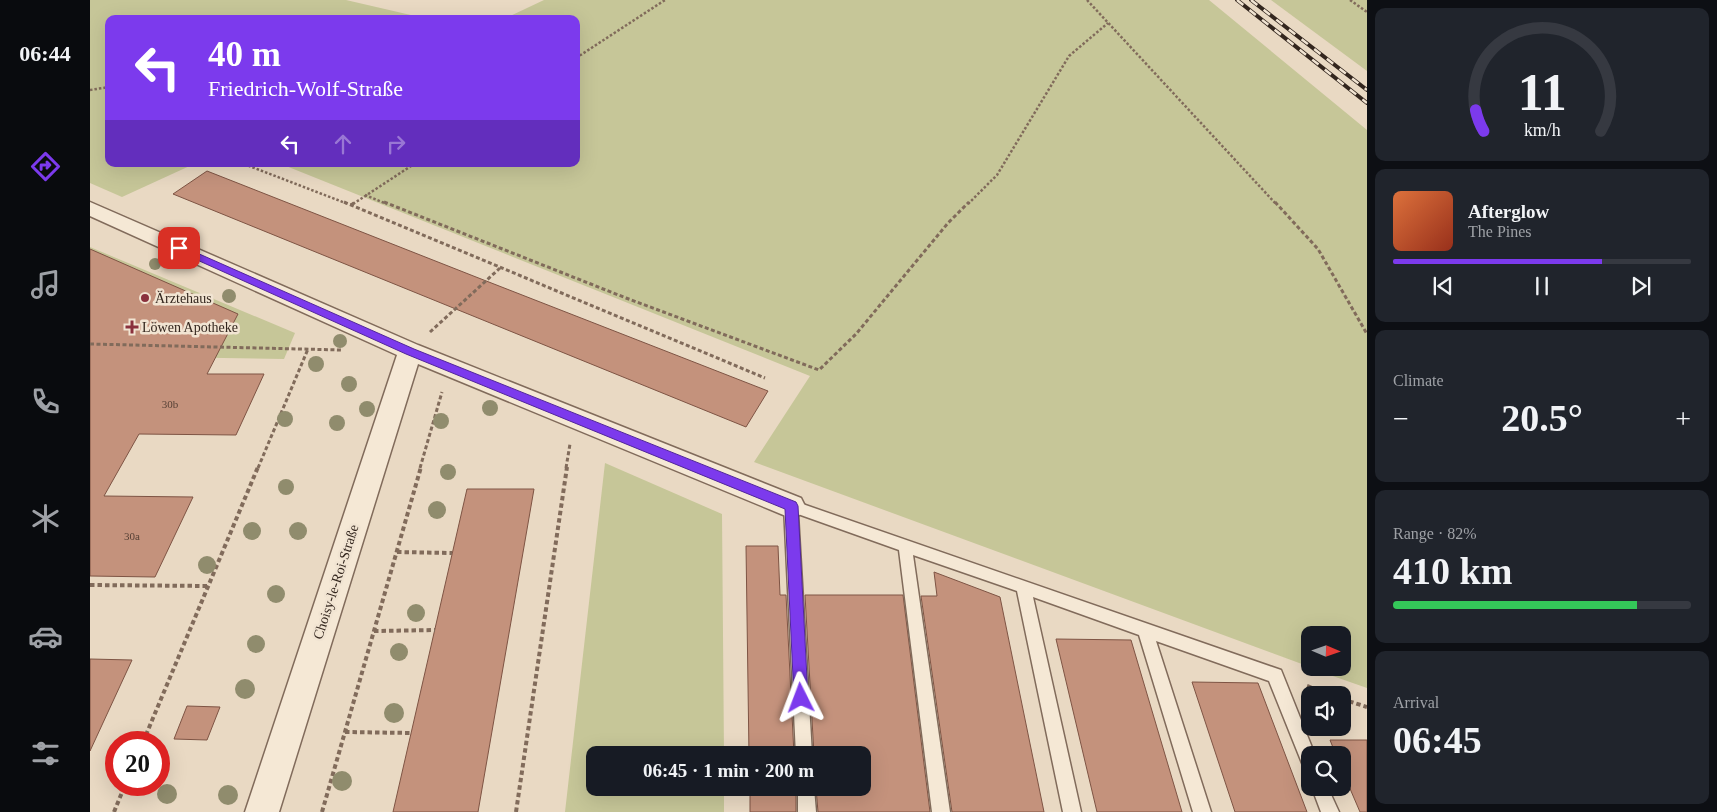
<!DOCTYPE html>
<meta charset="utf-8">
<style>
:root{--surface:#171b24;--page:#20242c;--text:#f1f3f6;--muted:#9ea1a6;--line:#363941;--accent:#7c3aed}
body{margin:0;font-family:"Times New Roman",serif;background:var(--page);color:var(--text);height:100vh;display:flex;flex-direction:column;font-size:19px;white-space:nowrap}
*{box-sizing:border-box;margin:0}
p{font-size:16px;color:var(--muted)}
.icon{flex:none;width:28px;height:28px;fill:none;stroke:currentColor;stroke-width:2;stroke-linecap:round;stroke-linejoin:round}
.map{position:relative;flex:1;overflow:hidden}
.side{display:flex;flex-direction:column;gap:8px;padding:8px;background:#0d0f14;width:350px}
.side>*{flex:none}
.top-card{position:absolute;left:15px;top:15px;width:475px;height:152px;border-radius:10px;box-shadow:0 5px 20px #0002;background:#7c3aed;color:#fff;overflow:hidden}
.needle{width:32px;rotate:92deg}
.controls{position:absolute;left:1211px;top:626px;display:grid;gap:10px}
.controls a{display:grid;place-items:center;width:50px;height:50px;border-radius:10px;background:var(--surface);box-shadow:0 5px 20px #0002;font-size:25px}
.speed{position:absolute;left:15px;top:731px;display:flex;gap:10px;font-size:25px;font-weight:700;text-align:center}
.speed>*{display:grid;place-content:center;width:65px;height:65px;border-radius:50%;background:var(--surface);box-shadow:0 5px 20px #0002;line-height:1}
.speed .limit{border:8px solid #d22;background:#fff;color:#111}
.pin{position:absolute;display:grid;place-items:center;width:42px;height:42px;color:#fff;margin:-21px;border-radius:10px;box-shadow:0 2px 8px #0006}
.me{position:absolute;width:55px;margin:-28px;rotate:357deg;stroke-linejoin:round;filter:drop-shadow(0 0 4px #0008)}
.turn{display:flex;align-items:center;gap:18px;height:105px;padding:0 20px;font-size:22px}
.turn .icon{width:65px;height:65px;stroke-width:2.5}
.turn b{display:block;font-size:35px;line-height:42px}
.lanes{display:flex;align-items:center;height:48px;padding:0 20px;background:#0003;justify-content:center;gap:25px;direction:ltr}
.lanes .off{opacity:.35}
.big{font-size:38px;font-weight:600;line-height:1.1}
.side .tile{flex:1;display:flex;flex-direction:column;justify-content:center;gap:8px;min-width:0;padding:0 18px;border-radius:10px;background:var(--page)}
.side .dial{align-items:center;gap:0}
.dial svg{height:130px;overflow:visible;fill:none;stroke:var(--line);stroke-width:7;stroke-linecap:round;text-anchor:middle}
.dial text{fill:var(--text);stroke:none}
.song{display:flex;align-items:center;gap:15px}
.cover{width:60px;height:60px;border-radius:8px;background:linear-gradient(135deg,hsl(20 70% 55%),hsl(10 70% 35%))}
.played{height:5px;border-radius:2px;background:linear-gradient(90deg,var(--accent) 70%,var(--line) 70%)}
.keys{display:flex;justify-content:space-around;direction:ltr}
.heat{display:flex;justify-content:space-between;align-items:center;font-size:28px;direction:ltr}
.charge{height:8px;border-radius:4px;background:linear-gradient(90deg,#34c759 82%,var(--line) 0)}
.trip{position:absolute;left:496px;top:746px;width:285px;height:50px;border-radius:10px;background:var(--surface);box-shadow:0 5px 20px #0002;font-weight:600;line-height:50px;text-align:center}
main{display:flex;flex:1;min-height:0}
.tabs{display:flex;flex-direction:column;width:90px;justify-content:space-around;align-items:center;background:#090b0e;color:var(--muted)}
.tabs .icon{width:35px;height:35px}
.tabs .selected{color:var(--accent)}
.tabs b{font-size:22px;color:var(--text)}
.map>svg:first-child{display:block}
.green{fill:#c6c698}
.building{fill:#c4927c;stroke:#7e5444}
.lines{fill:none;stroke-linecap:round;stroke-linejoin:round}
.service-casing{stroke:#816b5b;stroke-width:3}
.minor-casing{stroke:#816b5b;stroke-width:3}
.path-far2{stroke:#816b5b;stroke-width:2.5;stroke-dasharray:2.5 2;stroke-linecap:butt}
.path-far1{stroke:#816b5b;stroke-width:3;stroke-dasharray:4 2.5;stroke-linecap:butt}
.path{stroke:#816b5b;stroke-width:4;stroke-dasharray:4.5 3;stroke-linecap:butt}
.service{fill:#f5e8d5;fill-rule:evenodd}
.minor{fill:#f5e8d5;fill-rule:evenodd}
.rail-casing{stroke:#33261e;stroke-width:4}
.rail{stroke:#f1e4d2;stroke-width:2.5;stroke-dasharray:8;stroke-linecap:butt}
.tree{fill:#908c6d}
.route{fill:#7c3aed;stroke:#51269a}
.poi-dot{fill:#8a313d;stroke:#f1e4d2;stroke-width:2}
.labels{text-anchor:middle;dominant-baseline:central;stroke-width:5;stroke-linejoin:round;paint-order:stroke}
.number-label{font-size:11px;fill:#574136}
.poi-label{font-size:14px;fill:#33261e;stroke:#f1e4d2;text-anchor:start}
.street-label{font-size:14px;fill:#33261e;stroke:#f1e4d2}
</style>
<main>
<nav class="tabs">
<b>06:44</b>
<svg class="icon selected" aria-label="directions" viewBox="0 0 24 24"><path d="M12 3l9 9-9 9-9-9zM9 14v-3h6M13 9l2 2-2 2"/></svg>
<svg class="icon" aria-label="music" viewBox="0 0 24 24"><path d="M9 18V5l10-2v13"/><circle cx="6" cy="18" r="3"/><circle cx="16" cy="16" r="3"/></svg>
<svg class="icon" aria-label="phone" viewBox="0 0 24 24"><path d="M5 4h4l2 5-3 2q2 4 5 5l2-3 5 2v4C11 20 4 13 5 4z"/></svg>
<svg class="icon" aria-label="climate" viewBox="0 0 24 24"><path d="M12 3v18M4 7l16 10M4 17L20 7"/></svg>
<svg class="icon" aria-label="car" viewBox="0 0 24 24"><path d="M5 17H2v-5l4-1 3-4h7l3 4 3 1v5h-3M9 17h6M6 11h13"/><circle cx="7" cy="17" r="2"/><circle cx="17" cy="17" r="2"/></svg>
<svg class="icon" aria-label="filters" viewBox="0 0 24 24"><path d="M4 7h16M4 17h16"/><circle cx="9" cy="7" r="2"/><circle cx="15" cy="17" r="2"/></svg>
</nav>
<div class="map">
<svg width="1277" height="812" viewBox="0 0 1277 812">
<rect width="100%" height="100%" fill="#e9d9c3"/>
<g class="green">
<path d="M0 0H256L338 19H19V164H104L32 197 0 183Z"/>
<path d="M454 0H1119L1277 130V688L1220 668H1252V635H1220V667L664 462 720 376 191 164H486V19H414Z"/>
<path d="M1181 0H1277V71Z"/>
<path d="M0 247 205 333 194 359 0 356Z"/>
<path d="M515 463 632 514 634 755H505V788H634V812H475Z"/>
</g>
<g class="building">
<path d="M117 171 386 277 678 391 656 427 83 194Z"/>
<path d="M0 249 148 314 117 374H174L146 435 49 434 14 496 103 497 65 577 0 576Z"/>
<path d="M377 489H444L388 812H303Z"/>
<path d="M656 546H688L690 595H696L704 755H659Z"/>
<path d="M844 572 910 597 954 812H862L831 596H847Z"/>
<path d="M715 595H813L840 812H728L726 788H772V755H724Z"/>
<path d="M966 639 1041 640 1092 812H1007Z"/>
<path d="M0 659 42 660 0 751Z"/>
<path d="M1102 682 1168 683 1217 812H1145Z"/>
<path d="M97 706 130 707 117 740 84 739Z"/>
<path d="M1240 740H1277V812H1270L1252 770V755H1246Z"/>
<rect x="660" y="788" width="46" height="24"/>
</g>
<g class="lines">
<g class="service-casing">
<g id="service">
<path d="M701 500 1191 670 1225 755H1220V770L1214 768 1179 681 1066 641 1121 812H1103L1049 635 943 597 991 812H973L927 591 823 555 860 812H842L809 550 708 514 722 755H706L694 506 696 502Z"/>
<path d="M708 788H724L726 812H708Z"/>
<path d="M1222 788H1238L1249 812H1231Z"/>
</g>
</g>
<g class="minor-casing">
<path id="minor" d="M0 202 328 345 711 498 715 506 711 514 701 518 691 514 328 364 189 812H155L307 355 0 216Z"/>
</g>
<g class="path-far2">
<path d="M997 0 1186 204"/>
<path d="M1260 0 1277 12"/>
<path d="M486 58 575 0"/>
<path d="M0 90 19 87"/>
<path d="M154 164 258 204"/>
<path d="M275 195 297 204"/>
<path d="M263 204 324 164"/>
<path d="M878 204 907 175 979 56 1018 23"/>
</g>
<g class="path-far1">
<path d="M254 202 675 378"/>
<path d="M294 202 536 298 729 370 766 334 858 223 879 202"/>
<path d="M1185 202 1228 249 1277 334"/>
<path d="M261 205 265 202"/>
<path d="M340 332 410 268"/>
<path d="M0 344 252 350"/>
<path d="M168 468 218 349"/>
<path d="M330 468 352 392"/>
<path d="M476 468 480 444"/>
</g>
<g class="path">
<path d="M307 552 362 553"/>
<path d="M0 585 118 586"/>
<path d="M284 631 345 630"/>
<path d="M1217 686 1242 695"/>
<path d="M1252 699 1277 707"/>
<path d="M255 732 321 733"/>
<path d="M53 742 168 467"/>
<path d="M24 812 35 785"/>
<path d="M232 812 331 467"/>
<path d="M426 812 477 467"/>
</g>
<use href="#service" class="service"/>
<use href="#minor" class="minor"/>
<g class="rail-casing">
<g id="rail">
<path d="M1147 0 1277 103"/>
<path d="M1161 0 1277 90"/>
</g>
</g>
<use href="#rail" class="rail"/>
</g>
<g class="tree">
<circle cx="65" cy="264" r="6"/>
<circle cx="139" cy="296" r="7"/>
<circle cx="250" cy="341" r="7"/>
<circle cx="226" cy="364" r="8"/>
<circle cx="259" cy="384" r="8"/>
<circle cx="400" cy="408" r="8"/>
<circle cx="277" cy="409" r="8"/>
<circle cx="195" cy="419" r="8"/>
<circle cx="351" cy="421" r="8"/>
<circle cx="247" cy="423" r="8"/>
<circle cx="358" cy="472" r="8"/>
<circle cx="196" cy="487" r="8"/>
<circle cx="347" cy="510" r="9"/>
<circle cx="162" cy="531" r="9"/>
<circle cx="208" cy="531" r="9"/>
<circle cx="117" cy="565" r="9"/>
<circle cx="186" cy="594" r="9"/>
<circle cx="326" cy="613" r="9"/>
<circle cx="166" cy="644" r="9"/>
<circle cx="309" cy="652" r="9"/>
<circle cx="155" cy="689" r="10"/>
<circle cx="304" cy="713" r="10"/>
<circle cx="252" cy="781" r="10"/>
<circle cx="77" cy="794" r="10"/>
<circle cx="138" cy="795" r="10"/>
</g>
<path class="route" d="M89 245 324 349 706 502 708 506 718 698 716 703 711 705 706 703 704 698 695 509 316 354 85 250 84 248Z"/>
<g class="poi-dot">
<circle cx="55" cy="298" r="5"/>
<path d="M39.5 319.5h5v5h5v5h-5v5h-5v-5h-5v-5h5z"/>
</g>
<g class="labels">
<g class="number-label">
<text x="80" y="404">30b</text>
<text x="42" y="536">30a</text>
</g>
<g class="poi-label">
<text x="65" y="298">Ärztehaus</text>
<text x="52" y="327">Löwen Apotheke</text>
</g>
<g class="street-label">
<text transform="translate(246 582) rotate(-72)">Choisy-le-Roi-Straße</text>
</g>
</g>
</svg>
<div class="controls">
<a><svg class="needle" viewBox="-14 -14 28 28"><path d="M0-13l5 13h-10z" fill="#e53935"/><path d="M0 13l5-13h-10z" fill="#9ea1a6"/></svg></a>
<a><svg class="icon" aria-label="sound" viewBox="0 0 24 24"><path d="M4 9h4l5-4v14l-5-4H4zM17 9q2 3 0 6"/></svg></a>
<a><svg class="icon" aria-label="search" viewBox="0 0 24 24"><circle cx="10" cy="10" r="6"/><path d="M15 15l6 6"/></svg></a>
</div>
<div class="speed"><div class="limit">20</div></div>
<div class="pin" style="left:89px;top:248px;background:#d93025"><svg class="icon" aria-label="arrive" viewBox="0 0 24 24"><path d="M6 21V4h12l-3 4 3 4H6"/></svg></div>
<svg class="me" style="left:711px;top:698px" viewBox="-20 -20 40 40"><path d="M0-17L14 15 0 8-14 15z" fill="#7c3aed" stroke="#fff" stroke-width="4"/></svg>
<div class="trip">06:45 · 1 min · 200 m</div>
<div class="top-card">
<div class="turn"><svg class="icon" aria-label="left" viewBox="0 0 24 24"><path d="M17 20v-9H6M10 6l-5 5 5 5"/></svg><div><b>40 m</b>Friedrich-Wolf-Straße</div></div>
<div class="lanes"><svg class="icon" aria-label="left" viewBox="0 0 24 24"><path d="M17 20v-9H6M10 6l-5 5 5 5"/></svg><svg class="icon off" aria-label="ahead" viewBox="0 0 24 24"><path d="M12 20V5M6 11l6-6 6 6"/></svg><svg class="icon off" aria-label="right" viewBox="0 0 24 24"><path d="M7 20v-9h11M14 6l5 5-5 5"/></svg></div>
</div>
</div>
<section class="side">
<div class="tile dial"><svg viewBox="0 0 100 80">
<path d="M14 69A42 42 0 1 1 86 69"/>
<path d="M14 69A42 42 0 0 1 9 56" stroke="#7c3aed"/>
<text x="50" y="56" font-size="32" font-weight="700">11</text>
<text x="50" y="72" font-size="11">km/h</text>
</svg></div>
<div class="tile">
<div class="song"><i class="cover"></i><div><b>Afterglow</b><p>The Pines</p></div></div>
<div class="played"></div>
<div class="keys"><svg class="icon" aria-label="previous" viewBox="0 0 24 24"><path d="M18 5L8 12l10 7zM5 5v14"/></svg><svg class="icon" aria-label="pause" viewBox="0 0 24 24"><path d="M8 5v14M16 5v14"/></svg><svg class="icon" aria-label="next" viewBox="0 0 24 24"><path d="M6 5l10 7-10 7zM19 5v14"/></svg></div>
</div>
<div class="tile"><p>Climate</p>
<div class="heat"><a>−</a><b class="big">20.5°</b><a>+</a></div>
</div>
<div class="tile"><p>Range · 82%</p><b class="big">410 km</b><div class="charge"></div></div>
<div class="tile"><p>Arrival</p><b class="big">06:45</b></div>
</section>
</main>
